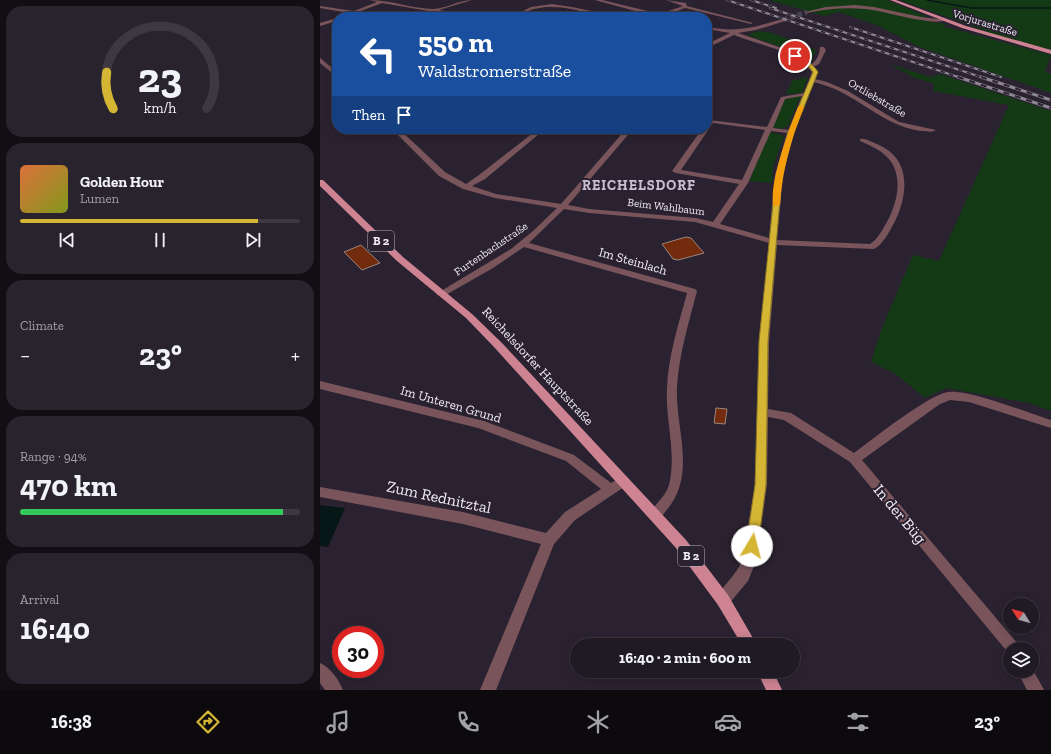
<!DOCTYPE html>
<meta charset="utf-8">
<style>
:root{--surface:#201a24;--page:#28232c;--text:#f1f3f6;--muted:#a2a1a6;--line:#3d3841;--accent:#d5b534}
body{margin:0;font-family:"Zilla Slab",serif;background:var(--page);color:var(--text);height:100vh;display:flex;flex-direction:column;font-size:15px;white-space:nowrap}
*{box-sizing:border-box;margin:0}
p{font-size:13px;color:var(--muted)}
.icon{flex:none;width:22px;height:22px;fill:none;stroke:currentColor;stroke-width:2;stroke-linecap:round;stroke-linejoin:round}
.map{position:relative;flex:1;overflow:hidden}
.panel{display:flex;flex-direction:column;gap:6px;padding:6px;background:#120e14;width:320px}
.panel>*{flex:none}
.top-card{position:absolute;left:12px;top:12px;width:380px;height:122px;border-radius:16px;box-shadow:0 2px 10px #0003,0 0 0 1px var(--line);background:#1a4fa0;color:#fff;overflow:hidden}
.needle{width:26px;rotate:307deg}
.tools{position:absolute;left:683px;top:598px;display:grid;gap:8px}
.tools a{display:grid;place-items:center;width:36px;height:36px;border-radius:50%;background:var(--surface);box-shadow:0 2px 10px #0003,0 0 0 1px var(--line);font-size:20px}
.speed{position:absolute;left:12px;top:626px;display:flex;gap:8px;font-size:20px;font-weight:700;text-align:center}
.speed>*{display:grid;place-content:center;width:52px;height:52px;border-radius:50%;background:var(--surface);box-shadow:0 2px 10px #0003,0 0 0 1px var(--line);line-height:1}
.speed .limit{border:6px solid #d22;background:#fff;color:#111}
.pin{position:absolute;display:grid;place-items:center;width:34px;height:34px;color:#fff;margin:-17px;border:2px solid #fff;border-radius:50%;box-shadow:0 1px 4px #0007}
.me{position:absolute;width:44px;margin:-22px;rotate:8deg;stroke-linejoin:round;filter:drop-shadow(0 0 3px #0008)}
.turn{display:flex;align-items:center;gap:14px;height:84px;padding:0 20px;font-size:18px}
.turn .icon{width:52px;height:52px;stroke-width:2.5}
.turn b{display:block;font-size:28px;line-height:34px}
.then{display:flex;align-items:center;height:38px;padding:0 20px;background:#0003;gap:8px;font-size:15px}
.big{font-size:30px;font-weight:800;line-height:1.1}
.panel .widget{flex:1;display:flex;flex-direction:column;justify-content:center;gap:6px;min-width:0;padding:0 14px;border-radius:16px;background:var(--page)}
.panel .dial{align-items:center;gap:0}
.dial svg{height:104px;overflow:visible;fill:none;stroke:var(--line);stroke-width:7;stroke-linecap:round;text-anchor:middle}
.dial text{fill:var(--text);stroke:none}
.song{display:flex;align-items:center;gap:12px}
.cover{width:48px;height:48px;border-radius:6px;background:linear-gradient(135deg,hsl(20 70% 55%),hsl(70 70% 35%))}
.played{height:4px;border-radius:2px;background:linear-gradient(90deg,var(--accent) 85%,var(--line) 85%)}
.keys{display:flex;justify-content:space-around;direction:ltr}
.heat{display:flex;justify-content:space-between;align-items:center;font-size:22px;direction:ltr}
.charge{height:6px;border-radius:3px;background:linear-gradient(90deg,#34c759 94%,var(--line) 0)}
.trip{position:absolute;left:250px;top:638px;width:230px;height:40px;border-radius:20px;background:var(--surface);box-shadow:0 2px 10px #0003,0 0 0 1px var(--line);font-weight:800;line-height:40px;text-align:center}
.tabs{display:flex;height:64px;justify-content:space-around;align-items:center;background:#0d0a0e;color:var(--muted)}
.tabs .icon{width:28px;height:28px}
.tabs .on{color:var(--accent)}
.tabs b{font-size:18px;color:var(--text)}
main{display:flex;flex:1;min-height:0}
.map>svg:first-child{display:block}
.green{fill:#133a15}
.water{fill:#071718}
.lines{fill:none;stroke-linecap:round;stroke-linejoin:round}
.stream{stroke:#071718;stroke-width:1.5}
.building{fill:#722b0c;stroke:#9a857d}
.minor-tunnel{stroke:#48404e;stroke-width:5;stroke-dasharray:5 2.5;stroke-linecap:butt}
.minor{fill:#79555b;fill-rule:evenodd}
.major{fill:#cd8391;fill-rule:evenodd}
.rail-far1-casing{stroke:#8e8894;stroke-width:2}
.rail-casing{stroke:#8e8894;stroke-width:3}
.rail-far1{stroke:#2a2230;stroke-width:1.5;stroke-dasharray:4.5;stroke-linecap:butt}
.rail{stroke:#2a2230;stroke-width:2;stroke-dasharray:6;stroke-linecap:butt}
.route{fill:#d5b534;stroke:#8a7622}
.slow{fill:#f59e0b}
.labels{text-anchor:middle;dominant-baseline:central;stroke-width:4;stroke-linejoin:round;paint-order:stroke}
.far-street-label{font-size:11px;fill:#f1ecf6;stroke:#2a2230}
.shield{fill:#2a2230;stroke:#b5afbb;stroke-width:1}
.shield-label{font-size:12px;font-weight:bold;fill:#f1ecf6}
.street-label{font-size:13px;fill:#f1ecf6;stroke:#2a2230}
.far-district-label{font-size:14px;font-weight:bold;letter-spacing:1px;fill:#c9bfd2;stroke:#2a2230}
.near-street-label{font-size:16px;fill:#f1ecf6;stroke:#2a2230}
</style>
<main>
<section class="panel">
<div class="widget dial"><svg viewBox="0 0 100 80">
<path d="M14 69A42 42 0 1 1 86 69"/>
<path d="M14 69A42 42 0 0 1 9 41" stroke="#d5b534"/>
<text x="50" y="56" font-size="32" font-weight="700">23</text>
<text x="50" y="72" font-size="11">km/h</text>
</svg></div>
<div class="widget">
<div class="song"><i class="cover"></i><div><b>Golden Hour</b><p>Lumen</p></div></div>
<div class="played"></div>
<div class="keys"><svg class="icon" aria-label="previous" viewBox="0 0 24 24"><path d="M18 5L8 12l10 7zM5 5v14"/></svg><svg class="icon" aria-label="pause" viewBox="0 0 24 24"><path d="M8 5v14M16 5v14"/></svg><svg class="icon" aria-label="next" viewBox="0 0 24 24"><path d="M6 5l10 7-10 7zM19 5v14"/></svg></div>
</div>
<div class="widget"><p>Climate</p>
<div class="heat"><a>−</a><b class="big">23°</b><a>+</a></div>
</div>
<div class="widget"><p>Range · 94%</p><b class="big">470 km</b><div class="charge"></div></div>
<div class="widget"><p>Arrival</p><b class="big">16:40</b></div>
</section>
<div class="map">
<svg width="731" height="690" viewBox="0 0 731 690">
<rect width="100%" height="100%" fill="#2a2230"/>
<g class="green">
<path d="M449 0H567L608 17 602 18 579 15 605 21 628 24 622 26 731 55 725 72 731 74V93L597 46 559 26 519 12 504 16Z"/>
<path d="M580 0H731V50L671 33Z"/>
<path d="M438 31 452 33 478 42 461 47 427 35Z"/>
<path d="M478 43 496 50 492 60 465 48Z"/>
<path d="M569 64 611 77 619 74 731 111V411L709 403 626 388 605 398 577 375 551 362 561 330 593 255 619 261 689 105 613 91 614 84 593 77Z"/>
<path d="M488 77 482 93 466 94 472 81Z"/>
<path d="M481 95 468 126 462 129 452 127 465 99Z"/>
<path d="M450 132 464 136 453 167 452 183 429 181Z"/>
</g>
<path class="water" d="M0 505 25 508 8 547 0 546Z"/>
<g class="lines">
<path class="stream" d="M607 0 651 8H731"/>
</g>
<g class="building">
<path d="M366 237 371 238 384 253 358 260 353 259 342 244Z"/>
<path d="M41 245 60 263 42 270 24 252Z"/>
<path d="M396 408 407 409 405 424 394 423Z"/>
</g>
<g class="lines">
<path class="minor-tunnel" d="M463 20 487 12"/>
<g class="minor">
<path d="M50 0C71 0 93 9 113 9 125 9 139 0 152 0L119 10 167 17 120 13 62 3 25 17H19L29 13 0 8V6L34 11 57 2Z"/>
<path d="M275 0H282L340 14 363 6 346 0 366 3 367 6 433 23 431 24 365 8 345 16 347 17H337Z"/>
<path d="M232 4 252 7 276 12 277 14 275 17H271L272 14C254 9 233 4 214 9 206 11 199 17 191 17L211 7Z"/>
<path d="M535 5 554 7 601 17 626 20C614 27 562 10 545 9 525 7 506 9 487 13L485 12 506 7Z"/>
<path d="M17 18V21L0 26V23Z"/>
<path d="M463 19 465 21 436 30 418 33 471 51 491 64C497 61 500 53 500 47H504L506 50 499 64 493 67 498 72 495 79 507 82 528 91 579 122 616 130C612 133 607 131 601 131 571 127 549 107 523 93 514 88 504 85 494 82L474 132 463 175 457 240 550 244C558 239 563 229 568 220 578 201 584 173 566 156 559 149 549 145 540 141V139C545 138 551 142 557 144 593 159 588 197 573 225 568 234 563 244 554 249L457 245 449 341 448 409 471 413 534 453C553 439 608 395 628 392 649 389 708 413 731 420V428L649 402 630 400 620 404 542 460 698 644 700 649H690V655L530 462 464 420 448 417 447 485 436 561 428 581 408 605 403 607 398 605 396 600C402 585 416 576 422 561L435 485 439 341 449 243 375 222 269 213 244 209 209 243 375 289 377 291C369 322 359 354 357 387 355 429 378 476 345 512 341 518 338 522 330 519L329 515C334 504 345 498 349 485 357 453 345 420 347 388 348 356 359 323 367 293L204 247 173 268 124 296 121 297 116 294 191 249 213 231 237 208 175 198 143 189 119 176 72 129H79L125 172 146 184 159 175 218 129H225L165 179 152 186 176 194 241 204 306 129H313L248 205 269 209 376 218 393 222 419 184 356 173 352 171 382 129H387V122L389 120 447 127 461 97 484 93 492 72C472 49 441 46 414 35L387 48V44L410 33 387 29V27C419 33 433 27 463 19ZM482 96 469 130 453 128 465 99ZM393 123 445 130 422 180 361 170ZM451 131 467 133 455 175 449 238 400 224 428 183Z"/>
<path d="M0 58 17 72V77L0 63Z"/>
<path d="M0 381 164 421 254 455 291 483 303 476 307 477 309 481 307 485 255 520 234 544 176 690H160L221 544 143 524 0 497V487L143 512 226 533 245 512 281 489 246 461 158 428 0 389Z"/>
<path d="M0 663C10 667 19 680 23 690H5L0 683Z"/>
<path d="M712 668 724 690H707L697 671H712Z"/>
</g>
<g class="major">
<path d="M570 0H576L646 26 731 50V54L642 28Z"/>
<path d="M0 180H3L83 257 152 314 182 343 366 540 408 595 437 645H422L398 605 356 548 174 347 146 318 77 261 0 186Z"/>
<path d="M437 671H453L462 690H446Z"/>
</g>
<g class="rail-far1-casing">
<g id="rail-far1">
<path d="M407 0 641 78"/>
<path d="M431 0 456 8"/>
<path d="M450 8 664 78"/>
<path d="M530 27 681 77"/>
</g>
</g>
<g class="rail-casing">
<g id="rail">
<path d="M638 77 731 108"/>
<path d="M661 77 731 100"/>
</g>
</g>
<use href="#rail-far1" class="rail-far1"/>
<use href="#rail" class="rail"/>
</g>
<path class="route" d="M473 55C482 55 493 64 498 72L474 132 462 175 448 341 446 485 438 546 436 550 432 552 428 550 426 546 435 485 439 341 456 175 468 132 493 72 489 67 473 57Z"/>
<path class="slow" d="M481 105 484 107C471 139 462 171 460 205L454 207C447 186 470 128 478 107Z"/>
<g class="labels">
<g class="far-street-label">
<text transform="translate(665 23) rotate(17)">Vorjurastraße</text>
<text transform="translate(557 98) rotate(30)">Ortliebstraße</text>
<text transform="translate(346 207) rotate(7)">Beim Wahlbaum</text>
<text transform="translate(171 249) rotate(-34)">Furtenbachstraße</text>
</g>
<g class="shield">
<rect x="48" y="231" width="26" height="20" rx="3"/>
<rect x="358" y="546" width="26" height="20" rx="3"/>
</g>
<g class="shield-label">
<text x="61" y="241">B 2</text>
<text x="371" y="556">B 2</text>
</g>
<g class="street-label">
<text transform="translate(313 261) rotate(16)">Im Steinlach</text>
<text transform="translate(218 366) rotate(47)">Reichelsdorfer Hauptstraße</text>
<text transform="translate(131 404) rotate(16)">Im Unteren Grund</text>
</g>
<g class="far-district-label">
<text x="319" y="185">REICHELSDORF</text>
</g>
<g class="near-street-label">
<text transform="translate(119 497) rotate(12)">Zum Rednitztal</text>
<text transform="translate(580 514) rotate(50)">In der Büg</text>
</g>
</g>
</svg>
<div class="tools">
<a><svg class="needle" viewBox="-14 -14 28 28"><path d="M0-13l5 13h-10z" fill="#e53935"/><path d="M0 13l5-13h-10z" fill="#a2a1a6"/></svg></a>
<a><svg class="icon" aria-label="layers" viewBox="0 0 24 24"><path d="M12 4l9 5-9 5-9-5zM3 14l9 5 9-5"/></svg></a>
</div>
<div class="speed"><div class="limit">30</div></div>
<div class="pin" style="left:475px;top:56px;background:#d93025"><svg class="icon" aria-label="arrive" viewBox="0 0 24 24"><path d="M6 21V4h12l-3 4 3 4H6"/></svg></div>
<svg class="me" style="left:432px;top:546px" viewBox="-20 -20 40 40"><circle r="19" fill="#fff"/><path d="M0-13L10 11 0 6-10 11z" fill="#d5b534"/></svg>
<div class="trip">16:40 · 2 min · 600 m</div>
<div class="top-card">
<div class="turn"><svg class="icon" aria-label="left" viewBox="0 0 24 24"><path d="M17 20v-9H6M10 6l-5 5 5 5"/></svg><div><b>550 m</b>Waldstromerstraße</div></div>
<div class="then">Then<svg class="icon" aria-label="arrive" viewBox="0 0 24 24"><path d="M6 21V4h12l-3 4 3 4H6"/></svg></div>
</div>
</div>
</main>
<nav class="tabs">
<b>16:38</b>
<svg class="icon on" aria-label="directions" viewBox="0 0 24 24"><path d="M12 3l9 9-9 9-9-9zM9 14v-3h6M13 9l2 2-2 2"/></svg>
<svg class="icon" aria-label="music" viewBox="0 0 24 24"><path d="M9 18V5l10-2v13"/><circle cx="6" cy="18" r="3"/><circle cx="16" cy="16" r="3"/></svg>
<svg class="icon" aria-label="phone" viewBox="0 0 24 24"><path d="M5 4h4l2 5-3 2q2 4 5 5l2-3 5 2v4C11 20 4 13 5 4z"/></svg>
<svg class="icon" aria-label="climate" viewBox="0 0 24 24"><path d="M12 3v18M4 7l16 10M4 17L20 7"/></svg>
<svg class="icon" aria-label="car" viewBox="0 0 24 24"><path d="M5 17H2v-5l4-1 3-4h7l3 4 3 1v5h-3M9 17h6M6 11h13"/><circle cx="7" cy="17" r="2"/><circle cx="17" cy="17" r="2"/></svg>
<svg class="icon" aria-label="filters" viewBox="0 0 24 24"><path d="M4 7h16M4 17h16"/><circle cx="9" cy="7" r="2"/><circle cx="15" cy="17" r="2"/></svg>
<b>23°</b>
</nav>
